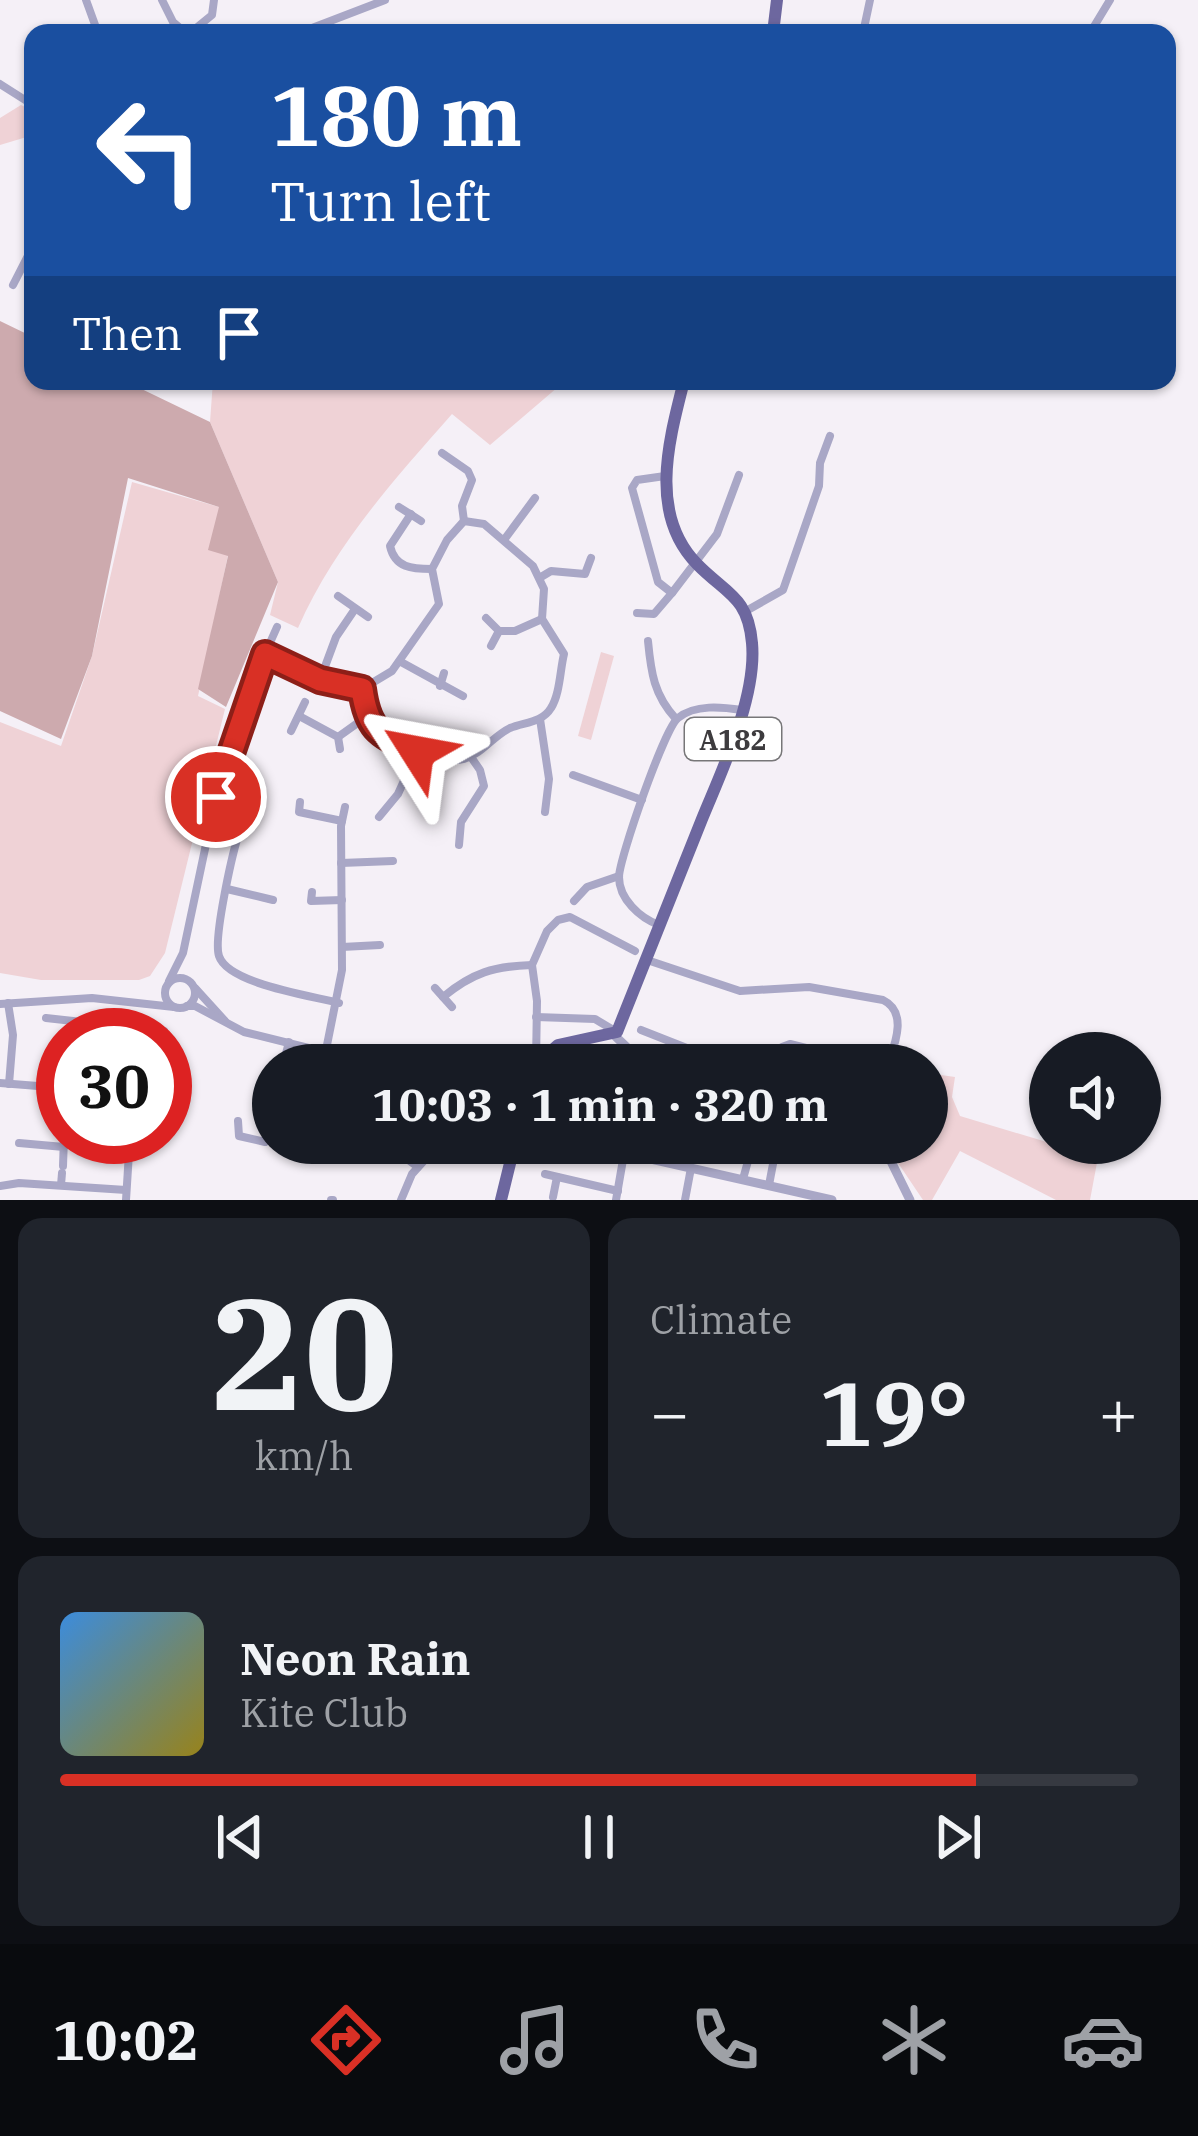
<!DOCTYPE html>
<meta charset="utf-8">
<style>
:root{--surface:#171b24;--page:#20242c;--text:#f1f3f6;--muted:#9ea1a6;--line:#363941;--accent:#d93025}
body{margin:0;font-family:"IBM Plex Serif",serif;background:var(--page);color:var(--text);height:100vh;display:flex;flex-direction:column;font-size:45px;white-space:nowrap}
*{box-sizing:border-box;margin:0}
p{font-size:39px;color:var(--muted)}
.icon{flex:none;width:66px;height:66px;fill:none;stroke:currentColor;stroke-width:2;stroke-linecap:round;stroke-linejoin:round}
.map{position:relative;height:1200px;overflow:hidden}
.drawer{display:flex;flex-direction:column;gap:18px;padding:18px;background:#0d0f14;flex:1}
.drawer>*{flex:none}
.guide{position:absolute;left:24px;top:24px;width:1152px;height:366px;border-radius:24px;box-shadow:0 3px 9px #0004;background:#1a4fa0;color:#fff;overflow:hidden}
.tools{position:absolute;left:1029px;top:1032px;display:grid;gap:24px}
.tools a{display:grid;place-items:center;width:132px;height:132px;border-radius:50%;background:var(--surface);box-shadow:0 3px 9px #0004;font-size:60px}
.speed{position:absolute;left:36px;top:1008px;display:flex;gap:24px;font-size:60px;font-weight:700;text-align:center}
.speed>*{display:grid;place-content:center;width:156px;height:156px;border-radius:50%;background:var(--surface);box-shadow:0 3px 9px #0004;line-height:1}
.speed .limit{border:18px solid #d22;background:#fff;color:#111}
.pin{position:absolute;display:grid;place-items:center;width:102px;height:102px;color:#fff;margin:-51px;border:6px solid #fff;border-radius:50%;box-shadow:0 3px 12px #0007}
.me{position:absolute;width:132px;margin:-66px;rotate:304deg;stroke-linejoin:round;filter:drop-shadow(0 0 9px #0008)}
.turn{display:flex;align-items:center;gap:42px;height:252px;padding:0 48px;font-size:54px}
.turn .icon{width:156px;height:156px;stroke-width:2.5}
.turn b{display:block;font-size:84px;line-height:102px}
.then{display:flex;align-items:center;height:114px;padding:0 48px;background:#0003;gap:24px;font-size:45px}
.big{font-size:90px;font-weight:800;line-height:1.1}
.drawer .tile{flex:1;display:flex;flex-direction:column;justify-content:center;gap:18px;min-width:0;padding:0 42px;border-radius:24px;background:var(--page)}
.drawer .dial{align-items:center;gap:0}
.dial b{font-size:156px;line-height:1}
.song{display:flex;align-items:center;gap:36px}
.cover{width:144px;height:144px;border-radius:18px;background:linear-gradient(135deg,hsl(210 70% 55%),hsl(50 70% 35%))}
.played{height:12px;border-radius:6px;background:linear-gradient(90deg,var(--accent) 85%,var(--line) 85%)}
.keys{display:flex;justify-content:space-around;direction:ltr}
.heat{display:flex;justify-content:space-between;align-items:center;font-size:66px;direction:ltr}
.drawer .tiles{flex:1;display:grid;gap:18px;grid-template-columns:1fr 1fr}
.tile:last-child{grid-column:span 2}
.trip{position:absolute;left:252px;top:1044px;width:696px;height:120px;border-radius:60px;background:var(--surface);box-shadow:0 3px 9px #0004;font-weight:800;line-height:120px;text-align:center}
.dock{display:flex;height:192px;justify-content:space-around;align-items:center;background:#090b0e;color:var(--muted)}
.dock .icon{width:84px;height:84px}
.dock .selected{color:var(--accent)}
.dock b{font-size:54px;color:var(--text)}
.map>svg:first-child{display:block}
.green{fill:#efd2d6}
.forest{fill:#cdaaae}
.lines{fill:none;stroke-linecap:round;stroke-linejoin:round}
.minor{stroke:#a9a7c6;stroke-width:8}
.tertiary{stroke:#a9a7c6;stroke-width:9}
.primary{stroke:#6d679f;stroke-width:12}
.route-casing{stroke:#8d1f18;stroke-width:30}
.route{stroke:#d93025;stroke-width:21}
.labels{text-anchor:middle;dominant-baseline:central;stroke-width:12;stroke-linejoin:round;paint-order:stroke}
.shield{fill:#fff;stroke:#777678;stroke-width:3}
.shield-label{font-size:27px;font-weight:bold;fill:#3d3b3e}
</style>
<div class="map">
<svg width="1198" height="1200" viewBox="0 0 1198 1200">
<rect width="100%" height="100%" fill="#f5f0f7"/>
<g class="green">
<path d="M21 105 33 111 30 136 0 145V118Z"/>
<path d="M213 381H565L490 445 452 414C393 481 334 546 298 628L270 615 278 582 210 422Z"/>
<path d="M132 482 219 507 228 555 198 696 225 709 165 953 150 976 139 980H41L0 973V722L61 746 92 656Z"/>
<path d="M601 652 614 656 591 740 578 736Z"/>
<path d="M927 1073 955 1077 952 1097 960 1116 1050 1143 1099 1152 1090 1200H1056L960 1151 932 1200H923L892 1154 890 1143H927Z"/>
</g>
<path class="forest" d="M0 321 33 337V381H125L210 422 278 582 226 707 198 689 228 556 208 550 219 507 128 478 92 656 61 739 0 711Z"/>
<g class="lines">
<g class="minor">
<path d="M86 0 98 33"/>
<path d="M162 0 173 22 186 33"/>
<path d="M190 33 212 15 214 0"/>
<path d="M299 33 385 0"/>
<path d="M863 33 870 0"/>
<path d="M1090 33 1110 0"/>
<path d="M0 84 33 105"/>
<path d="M13 285 33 246"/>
<path d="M442 453 468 471 472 480 462 506 464 521"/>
<path d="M665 476 637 480 632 488 658 582 672 593 717 534 739 475"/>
<path d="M399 507 421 521"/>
<path d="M411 514 390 546C395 568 412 569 432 569"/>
<path d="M504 540 535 498"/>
<path d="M541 577 551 571 585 574 591 558"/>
<path d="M338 596 368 617"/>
<path d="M746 611 783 590 819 486 820 463 830 436"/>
<path d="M637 613 654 614 672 593"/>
<path d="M486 618 499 631H515L542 619"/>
<path d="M277 627 265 654 320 680 362 689C363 697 363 709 366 717 375 741 440 766 464 759 482 754 493 736 510 728 524 722 542 723 551 708 560 694 560 670 564 654L542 619 544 589 533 566 484 524 464 521 447 540 432 569 439 604 392 671 362 689"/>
<path d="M648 641C651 673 654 695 676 719"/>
<path d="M491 646 499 631"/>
<path d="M401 662 463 696"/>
<path d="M320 680 336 637 355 609"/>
<path d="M440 686 444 673"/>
<path d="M301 717 338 737 340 749"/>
<path d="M540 719 549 779 545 812"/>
<path d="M291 731 305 702"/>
<path d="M338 737 366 717"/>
<path d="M573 775 642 800"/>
<path d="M300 802 299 812 342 821"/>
<path d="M379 817 398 794 417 752"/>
<path d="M238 836C232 856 213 939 219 956 228 984 313 996 339 1003"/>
<path d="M459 845 461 822 484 786 480 770 471 757"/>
<path d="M341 863 393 861"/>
<path d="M227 889 273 900"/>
<path d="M312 892 311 901 342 900"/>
<path d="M574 901 587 887 619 876"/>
<path d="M659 925C640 918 619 899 619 877 619 859 665 727 678 718 695 704 722 707 742 710"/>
<path d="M342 947 380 945"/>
<path d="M647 960 740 991 809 987 883 1000C908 1012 895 1044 888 1065"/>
<circle cx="180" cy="993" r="15"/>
<path d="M169 981 183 953 216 797 265 654"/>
<path d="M195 988 225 1021"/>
<path d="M435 988 452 1007"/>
<path d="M443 997C472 973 494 966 532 965"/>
<path d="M8 1003 13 1035 9 1084"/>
<path d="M0 1004 92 998 174 1007"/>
<path d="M187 1006H195L244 1032 377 1065"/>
<path d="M536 1017 595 1019 615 1031"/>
<path d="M46 1018 164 1031"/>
<path d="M641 1030 730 1065"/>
<path d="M326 1050 342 970 341 826 345 807"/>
<path d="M865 1061 889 1063"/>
<path d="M536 1063 537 1001 532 965 547 931 558 920 570 917 635 951"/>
<path d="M283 1065 289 1042"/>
<path d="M774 1065 782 1047 790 1044 810 1049"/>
<path d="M0 1083 63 1088"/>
<path d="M238 1121 239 1136 265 1142 273 1108"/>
<path d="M19 1143 64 1147"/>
<path d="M359 1143 403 1156 418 1167"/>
<path d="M63 1166 64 1137"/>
<path d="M545 1174 618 1191"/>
<path d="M743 1179 753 1143"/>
<path d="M61 1185 62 1173"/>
<path d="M769 1185 777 1143"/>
<path d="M0 1186 19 1183 126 1190"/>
<path d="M553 1197 557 1177"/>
<path d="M126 1200 130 1137"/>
<path d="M331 1200H333"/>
<path d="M401 1200 412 1174 440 1143"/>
<path d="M616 1200 624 1154"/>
<path d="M685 1200 691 1168"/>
</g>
<g class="tertiary">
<path d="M614 1035 635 1055 709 1065"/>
<path d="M580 1143 832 1200"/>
<path d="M882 1143 910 1200"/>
</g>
<g class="primary">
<path d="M773 33 777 0"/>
<path d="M535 1065 558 1045 617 1032C645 961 674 890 702 819 722 770 757 697 752 643 748 596 726 594 697 564 648 514 669 440 684 381"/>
<path d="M501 1200 515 1143"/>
</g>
</g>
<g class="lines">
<g class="route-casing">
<path id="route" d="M216 797 265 654 320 680 362 689C368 732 380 734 417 752"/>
</g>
<use href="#route" class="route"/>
</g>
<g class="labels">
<rect class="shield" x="685" y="718" width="96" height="42" rx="9"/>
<g class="shield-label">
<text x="733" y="739">A182</text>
</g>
</g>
</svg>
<div class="tools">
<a><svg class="icon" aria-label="sound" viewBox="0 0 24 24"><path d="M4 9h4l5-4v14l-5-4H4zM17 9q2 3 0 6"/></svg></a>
</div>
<div class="speed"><div class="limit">30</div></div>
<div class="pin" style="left:216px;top:797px;background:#d93025"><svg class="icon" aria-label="arrive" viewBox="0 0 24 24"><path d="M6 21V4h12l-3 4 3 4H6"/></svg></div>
<svg class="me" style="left:417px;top:752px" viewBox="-20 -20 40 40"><path d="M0-17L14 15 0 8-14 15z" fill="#d93025" stroke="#fff" stroke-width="4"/></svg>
<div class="trip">10:03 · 1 min · 320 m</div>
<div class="guide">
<div class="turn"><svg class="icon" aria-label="left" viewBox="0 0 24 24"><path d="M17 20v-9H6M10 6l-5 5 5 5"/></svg><div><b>180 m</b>Turn left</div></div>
<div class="then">Then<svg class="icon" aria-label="arrive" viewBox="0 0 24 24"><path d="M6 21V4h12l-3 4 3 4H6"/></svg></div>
</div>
</div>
<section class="drawer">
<div class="tiles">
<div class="tile dial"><b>20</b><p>km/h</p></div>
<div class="tile"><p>Climate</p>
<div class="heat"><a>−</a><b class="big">19°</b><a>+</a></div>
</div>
<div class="tile">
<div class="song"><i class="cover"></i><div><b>Neon Rain</b><p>Kite Club</p></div></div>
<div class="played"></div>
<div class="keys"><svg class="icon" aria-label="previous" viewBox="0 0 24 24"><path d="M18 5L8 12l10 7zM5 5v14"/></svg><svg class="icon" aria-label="pause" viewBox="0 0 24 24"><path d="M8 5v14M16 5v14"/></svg><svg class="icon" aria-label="next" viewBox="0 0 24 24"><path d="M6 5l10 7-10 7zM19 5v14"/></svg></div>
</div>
</div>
</section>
<nav class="dock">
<b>10:02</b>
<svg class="icon selected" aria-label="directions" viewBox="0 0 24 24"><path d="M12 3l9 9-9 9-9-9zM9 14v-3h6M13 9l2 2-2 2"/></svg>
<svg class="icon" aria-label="music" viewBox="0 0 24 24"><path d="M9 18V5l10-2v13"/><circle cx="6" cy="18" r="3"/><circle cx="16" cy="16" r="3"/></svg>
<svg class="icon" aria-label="phone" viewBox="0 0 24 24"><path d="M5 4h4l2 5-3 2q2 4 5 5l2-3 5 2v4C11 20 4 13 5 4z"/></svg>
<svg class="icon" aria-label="climate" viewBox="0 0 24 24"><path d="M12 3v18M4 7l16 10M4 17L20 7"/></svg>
<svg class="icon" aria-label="car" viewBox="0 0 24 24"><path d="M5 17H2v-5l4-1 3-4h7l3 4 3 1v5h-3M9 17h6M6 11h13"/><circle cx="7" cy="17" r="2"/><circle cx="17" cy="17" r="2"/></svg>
</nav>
